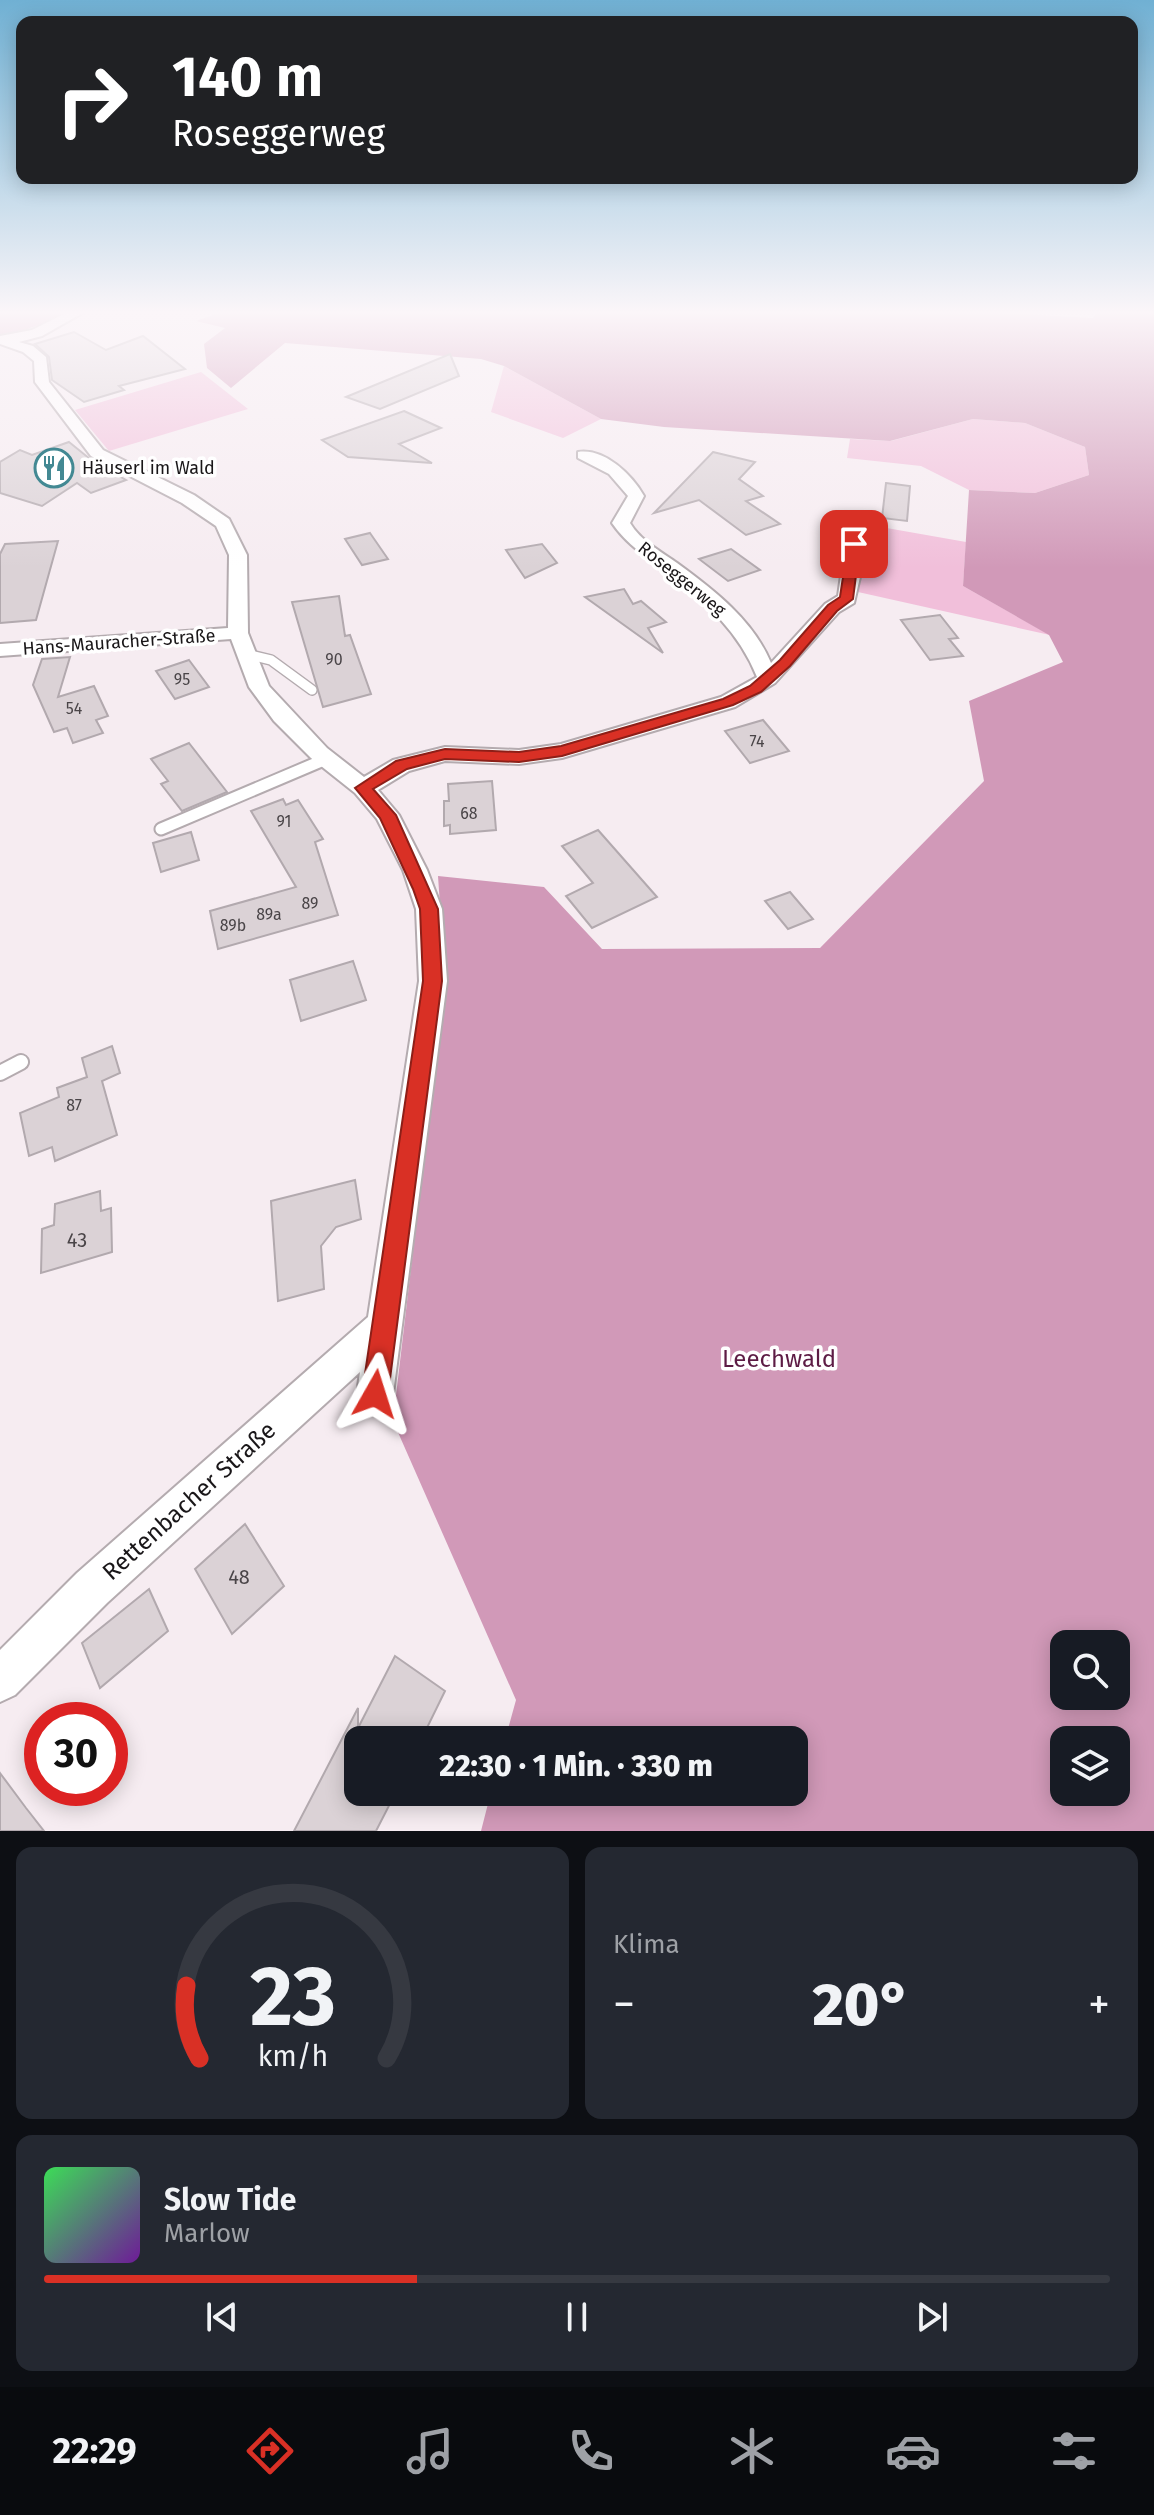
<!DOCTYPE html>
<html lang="de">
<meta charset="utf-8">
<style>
:root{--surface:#171b24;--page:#242831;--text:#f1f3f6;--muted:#9ea1a6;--line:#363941;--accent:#d93025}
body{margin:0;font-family:"Fira Sans",sans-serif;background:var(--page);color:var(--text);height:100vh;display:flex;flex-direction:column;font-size:30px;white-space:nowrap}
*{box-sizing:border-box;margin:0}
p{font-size:26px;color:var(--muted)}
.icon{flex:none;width:44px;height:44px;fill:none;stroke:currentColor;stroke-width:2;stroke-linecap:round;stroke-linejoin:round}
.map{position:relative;height:1831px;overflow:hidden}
.side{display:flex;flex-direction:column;gap:16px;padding:16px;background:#0d0f14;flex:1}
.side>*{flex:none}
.guide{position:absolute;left:16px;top:16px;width:1122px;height:168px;border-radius:16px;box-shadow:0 4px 20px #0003;background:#202124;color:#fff;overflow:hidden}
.buttons{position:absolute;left:1050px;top:1630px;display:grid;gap:16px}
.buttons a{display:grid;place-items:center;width:80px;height:80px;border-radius:16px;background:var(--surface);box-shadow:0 4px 20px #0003;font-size:40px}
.speed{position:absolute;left:24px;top:1702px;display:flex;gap:16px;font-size:40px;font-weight:700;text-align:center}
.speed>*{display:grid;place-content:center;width:104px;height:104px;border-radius:50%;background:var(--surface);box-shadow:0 4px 20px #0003;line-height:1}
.speed .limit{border:12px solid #d22;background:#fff;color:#111}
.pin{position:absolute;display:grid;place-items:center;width:68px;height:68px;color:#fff;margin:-34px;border-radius:16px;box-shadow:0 4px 12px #0006}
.me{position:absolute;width:88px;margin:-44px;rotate:6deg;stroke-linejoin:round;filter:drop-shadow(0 0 6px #0008)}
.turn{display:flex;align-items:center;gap:28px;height:168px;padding:0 24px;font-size:36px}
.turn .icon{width:104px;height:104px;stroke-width:2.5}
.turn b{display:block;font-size:56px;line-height:68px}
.big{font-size:60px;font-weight:800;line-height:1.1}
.side .widget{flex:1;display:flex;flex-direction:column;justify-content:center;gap:12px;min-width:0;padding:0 28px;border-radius:16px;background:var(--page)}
.side .dial{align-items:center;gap:0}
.dial svg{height:208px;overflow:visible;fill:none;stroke:var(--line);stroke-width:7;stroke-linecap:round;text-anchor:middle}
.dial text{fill:var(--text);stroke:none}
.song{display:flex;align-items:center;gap:24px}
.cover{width:96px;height:96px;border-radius:12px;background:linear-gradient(135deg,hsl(130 70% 55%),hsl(280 70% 35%))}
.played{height:8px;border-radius:4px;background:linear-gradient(90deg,var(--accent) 35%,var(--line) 35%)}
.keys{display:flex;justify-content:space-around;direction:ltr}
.heat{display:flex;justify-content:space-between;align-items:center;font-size:44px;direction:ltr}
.side .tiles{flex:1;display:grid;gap:16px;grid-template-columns:1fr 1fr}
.widget:last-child{grid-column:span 2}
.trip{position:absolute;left:344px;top:1726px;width:464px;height:80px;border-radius:16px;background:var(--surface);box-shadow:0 4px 20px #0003;font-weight:800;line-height:80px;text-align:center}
.dock{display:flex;height:128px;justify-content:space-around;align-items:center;background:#090b0e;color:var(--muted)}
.dock .icon{width:56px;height:56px}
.dock .current{color:var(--accent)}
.dock b{font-size:36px;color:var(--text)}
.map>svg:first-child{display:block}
.green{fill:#f1bfda}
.forest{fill:#d199b8;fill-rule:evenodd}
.building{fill:#dbd2d6;stroke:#b2a9ae;stroke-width:2}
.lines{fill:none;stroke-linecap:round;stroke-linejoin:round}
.service-far2-casing{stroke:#b4abaf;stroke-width:12}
.service-far1-casing{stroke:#b4abaf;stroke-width:15}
.service-casing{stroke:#b4abaf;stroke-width:18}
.minor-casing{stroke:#b4abaf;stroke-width:4}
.service-far2{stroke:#fff;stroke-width:9}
.service-far1{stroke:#fff;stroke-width:11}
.service{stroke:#fff;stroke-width:14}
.minor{fill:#fff;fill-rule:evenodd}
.route{fill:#d93025;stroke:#8d1f18;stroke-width:2}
.labels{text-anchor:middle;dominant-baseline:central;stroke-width:7;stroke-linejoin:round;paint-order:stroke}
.number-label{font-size:16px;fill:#4a4548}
.far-poi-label{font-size:18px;fill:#191618;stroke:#fff;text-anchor:start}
.far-street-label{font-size:18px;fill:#191618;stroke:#fff}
.near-number-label{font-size:20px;fill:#4a4548}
.near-park-label{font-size:24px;fill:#5d1c45;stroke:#fff}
.near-street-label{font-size:24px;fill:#191618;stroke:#fff}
</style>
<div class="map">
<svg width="1154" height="1831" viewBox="0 0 1154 1831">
<rect width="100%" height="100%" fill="#f6ecf1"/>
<g class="green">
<path d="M504 366 601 419 563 438 491 412Z"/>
<path d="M201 372 248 409 109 451 75 410Z"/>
<path d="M973 419 1025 423 1085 447 1089 475 1035 493 969 490 921 466 847 458 850 439 891 441Z"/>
<path d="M864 524 966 542 963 586 1050 635 858 592Z"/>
</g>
<g class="forest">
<path d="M0 311H97L73 312 9 336 0 335Z"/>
<path d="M224 311H964L1093 318 1098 311H1154V1831H481L491 1792H794V1740H505L516 1700 393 1421 445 979 438 876 544 887 602 949 820 948 984 781 969 701 1063 662 1049 635 963 586 969 490 1035 493 1089 475 1085 447 1025 423 973 419 890 441 664 427 601 419 504 366 481 359 285 343 231 388 207 368 204 344 225 328 196 321ZM1064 1644H1116V1696H1064ZM1064 1740H1116V1792H1064Z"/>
</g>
<g class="building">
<path d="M74 332 106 350 143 336 185 369 119 386 124 390 84 402 52 380 49 357 35 344Z"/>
<path d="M450 354 459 376 380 409 346 397Z"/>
<path d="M404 411 441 428 399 444 432 463 348 457 322 440Z"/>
<path d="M69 442 90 459 126 480 91 493 77 483 42 506 0 493V462L20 450 32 455Z"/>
<path d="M713 452 755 462 739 479 763 496 746 501 780 524 746 535 699 500 654 513Z"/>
<path d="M886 483 910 486 907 521 882 518Z"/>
<path d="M370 533 388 559 362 565 345 539Z"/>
<path d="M58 541 36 620 0 623V554L5 544Z"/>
<path d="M542 544 557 563 525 578 506 550Z"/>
<path d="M731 549 760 570 728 581 699 559Z"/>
<path d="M624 589 633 604 641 601 666 622 648 628 663 653 585 597Z"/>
<path d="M339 596 345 636 350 635 371 694 323 707 292 602Z"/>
<path d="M940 615 958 638 949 639 963 656 930 660 901 620Z"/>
<path d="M70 657 58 697 94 686 108 716 96 720 103 733 73 743 67 728 54 732 33 685 42 659Z"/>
<path d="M189 660 209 687 175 699 156 671Z"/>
<path d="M763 720 789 751 750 763 725 731Z"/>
<path d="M189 743 227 792 182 811 161 784 168 781 151 759Z"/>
<path d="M492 781 496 830 450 834V825L444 826V801H449L448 784Z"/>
<path d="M283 799 286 805 298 800 323 839 315 842 338 915 218 949 210 911 296 887 251 811Z"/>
<path d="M598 830 657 897 592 928 566 896 593 883 562 846Z"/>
<path d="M191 832 199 860 161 872 153 843Z"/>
<path d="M790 892 813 919 788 929 765 901Z"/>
<path d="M353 961 366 1000 301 1021 290 980Z"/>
<path d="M112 1046 120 1073 102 1081 117 1135 55 1161 52 1147 29 1156 20 1113 59 1097 57 1088 87 1077 82 1058Z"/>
<path d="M355 1180 361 1219 336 1227 321 1246 324 1289 278 1301 271 1201Z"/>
<path d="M100 1191 101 1211 111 1208 112 1252 41 1273 42 1229 54 1225 55 1204Z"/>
<path d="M245 1524 284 1586 232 1634 195 1569Z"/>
<path d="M149 1589 168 1631 100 1688 82 1643Z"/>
<path d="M395 1656 445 1691 421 1740H358V1792H396L376 1831H294L358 1708V1728Z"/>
<path d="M0 1773 26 1808 44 1831H0Z"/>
</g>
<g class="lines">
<g class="service-far2-casing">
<path id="service-far2" d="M246 654 271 660 312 690"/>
</g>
<g class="service-far1-casing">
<path id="service-far1" d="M161 829 326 759"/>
</g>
<g class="service-casing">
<path id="service" d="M0 1073 21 1062"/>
</g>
<g class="minor-casing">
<path id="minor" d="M70 311H86L42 336 19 342 33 346 46 357 49 382 103 450 194 495 229 519 247 555 248 633 269 686 327 748 364 777 393 760 445 747 519 750 561 744 721 697 757 677C739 632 706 602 668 573 647 557 627 545 612 523L628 496 609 474 578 458V452C605 448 632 475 644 496L630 523C641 541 660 551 677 563 714 590 753 620 771 663L825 604 838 596 849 520H861L864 524 863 564 854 603 839 612 775 683 735 707 562 758 519 764 445 761 409 771 378 790 399 815 427 870 442 909 447 981 393 1394 388 1407 375 1412 362 1407 357 1394 360 1372 107 1603 15 1695 0 1702V1650L77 1573 368 1317 419 981 416 909 403 870 377 819 355 793 311 758 274 721 249 687 231 639 0 656V644L228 628 229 555 216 526 182 503 91 456 35 382 34 361 23 352 0 344V336L32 330Z"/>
</g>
<use href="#service-far2" class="service-far2"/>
<use href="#service-far1" class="service-far1"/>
<use href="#service" class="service"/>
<use href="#minor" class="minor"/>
</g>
<linearGradient id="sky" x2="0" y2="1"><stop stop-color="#70b0d3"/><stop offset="0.55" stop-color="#fbf6f9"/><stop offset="1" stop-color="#fbf6f9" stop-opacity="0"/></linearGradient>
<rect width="1154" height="568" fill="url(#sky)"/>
<path class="route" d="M854 540 860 544 853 599 837 611 790 666 761 692 733 705 562 756 519 762 445 759 407 769 373 789 396 815 438 909 442 981 388 1394 384 1403 375 1407 366 1403 362 1394 423 981 420 909 413 889 380 818 355 788 396 761 445 749 519 752 561 746 723 699 750 686 780 660 828 605 840 597 848 544Z"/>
<defs>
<g id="restaurant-ring" transform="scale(2)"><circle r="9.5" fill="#fff" stroke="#438993" stroke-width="1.5"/><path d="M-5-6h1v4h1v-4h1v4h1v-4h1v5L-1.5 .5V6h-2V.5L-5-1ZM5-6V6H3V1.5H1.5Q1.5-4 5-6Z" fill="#438993"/></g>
</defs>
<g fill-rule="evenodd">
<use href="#restaurant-ring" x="54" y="468"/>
</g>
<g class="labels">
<g class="number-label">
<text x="334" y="659">90</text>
<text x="182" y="679">95</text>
<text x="74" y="708">54</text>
<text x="757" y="741">74</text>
<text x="469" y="813">68</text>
<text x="284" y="821">91</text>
<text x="310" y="903">89</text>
<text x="269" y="914">89a</text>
<text x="233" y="925">89b</text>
<text x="74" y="1105">87</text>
</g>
<g class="far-poi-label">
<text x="82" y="468">Häuserl im Wald</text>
</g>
<g class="far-street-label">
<text transform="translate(682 579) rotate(39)">Roseggerweg</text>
<text transform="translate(119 642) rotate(-4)">Hans-Mauracher-Straße</text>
</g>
<g class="near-number-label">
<text x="77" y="1240">43</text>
<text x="239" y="1577">48</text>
</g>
<g class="near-park-label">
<text x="779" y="1359">Leechwald</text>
</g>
<g class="near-street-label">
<text transform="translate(189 1501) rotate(-42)">Rettenbacher Straße</text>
</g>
</g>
</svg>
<div class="buttons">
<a><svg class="icon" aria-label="search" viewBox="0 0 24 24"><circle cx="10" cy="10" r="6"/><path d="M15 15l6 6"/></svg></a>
<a><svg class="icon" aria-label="layers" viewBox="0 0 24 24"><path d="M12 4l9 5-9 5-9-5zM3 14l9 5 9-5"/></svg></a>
</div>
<div class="speed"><div class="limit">30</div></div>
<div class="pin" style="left:854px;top:544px;background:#d93025"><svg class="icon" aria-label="arrive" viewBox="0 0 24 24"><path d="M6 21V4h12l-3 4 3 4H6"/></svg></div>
<svg class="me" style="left:375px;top:1394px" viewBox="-20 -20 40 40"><path d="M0-17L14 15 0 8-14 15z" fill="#d93025" stroke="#fff" stroke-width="4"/></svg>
<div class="trip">22:30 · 1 Min. · 330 m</div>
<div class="guide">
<div class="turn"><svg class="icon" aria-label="right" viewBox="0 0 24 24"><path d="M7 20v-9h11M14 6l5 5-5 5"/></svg><div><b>140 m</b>Roseggerweg</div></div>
</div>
</div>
<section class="side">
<div class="tiles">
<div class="widget dial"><svg viewBox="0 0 100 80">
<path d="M14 69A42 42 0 1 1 86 69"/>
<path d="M14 69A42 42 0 0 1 9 41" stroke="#d93025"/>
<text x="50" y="56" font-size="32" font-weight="700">23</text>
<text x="50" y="72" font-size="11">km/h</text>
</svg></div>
<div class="widget"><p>Klima</p>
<div class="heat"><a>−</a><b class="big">20°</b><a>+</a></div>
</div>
<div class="widget">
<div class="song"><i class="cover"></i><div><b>Slow Tide</b><p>Marlow</p></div></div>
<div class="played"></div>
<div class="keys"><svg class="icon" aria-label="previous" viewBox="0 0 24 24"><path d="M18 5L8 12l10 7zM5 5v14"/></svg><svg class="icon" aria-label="pause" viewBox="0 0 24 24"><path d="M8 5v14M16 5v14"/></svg><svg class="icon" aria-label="next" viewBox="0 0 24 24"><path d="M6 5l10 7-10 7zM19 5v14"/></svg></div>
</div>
</div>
</section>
<nav class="dock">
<b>22:29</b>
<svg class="icon current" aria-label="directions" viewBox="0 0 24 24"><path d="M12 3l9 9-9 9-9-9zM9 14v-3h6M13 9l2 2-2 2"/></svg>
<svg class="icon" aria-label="music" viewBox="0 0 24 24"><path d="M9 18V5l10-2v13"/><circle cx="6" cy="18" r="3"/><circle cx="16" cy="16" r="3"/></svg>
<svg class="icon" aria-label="phone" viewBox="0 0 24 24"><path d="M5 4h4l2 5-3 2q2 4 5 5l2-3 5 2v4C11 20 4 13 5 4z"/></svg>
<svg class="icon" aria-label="climate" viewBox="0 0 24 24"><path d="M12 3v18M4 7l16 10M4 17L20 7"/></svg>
<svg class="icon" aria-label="car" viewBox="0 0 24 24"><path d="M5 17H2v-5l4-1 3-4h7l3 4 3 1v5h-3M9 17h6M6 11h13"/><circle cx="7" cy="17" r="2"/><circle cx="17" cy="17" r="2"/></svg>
<svg class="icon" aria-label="filters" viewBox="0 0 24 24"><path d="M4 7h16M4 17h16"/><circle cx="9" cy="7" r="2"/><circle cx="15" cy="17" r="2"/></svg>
</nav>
